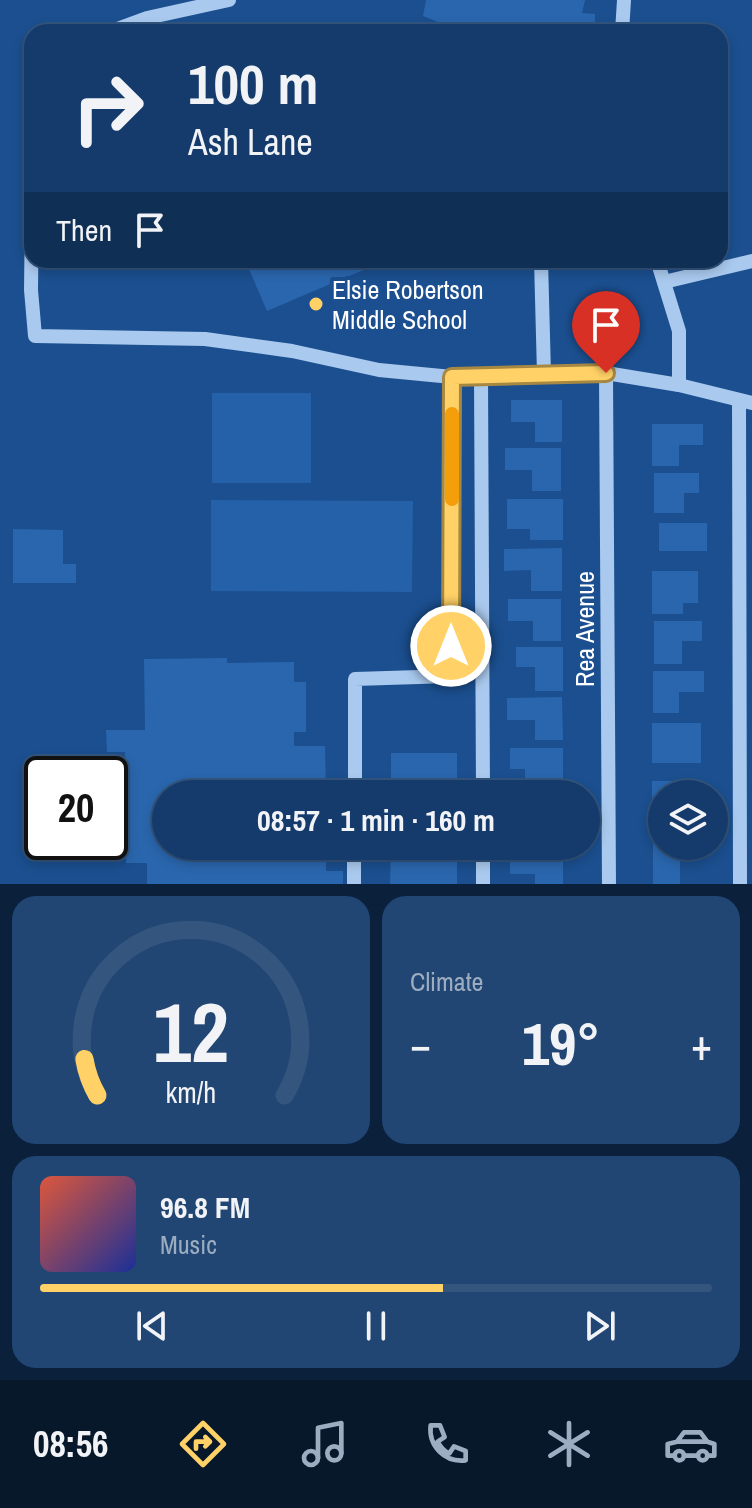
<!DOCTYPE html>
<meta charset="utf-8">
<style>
:root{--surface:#143b6b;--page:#214673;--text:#f1f3f6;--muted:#9dadc1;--line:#33557e;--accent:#ffd166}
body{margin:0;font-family:"Archivo Narrow",sans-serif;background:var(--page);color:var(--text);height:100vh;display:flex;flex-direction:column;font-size:30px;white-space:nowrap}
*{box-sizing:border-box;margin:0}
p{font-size:26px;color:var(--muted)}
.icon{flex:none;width:44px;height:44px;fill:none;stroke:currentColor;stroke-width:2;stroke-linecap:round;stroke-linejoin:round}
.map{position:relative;height:884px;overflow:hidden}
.sheet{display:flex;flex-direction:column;gap:12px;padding:12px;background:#0b203b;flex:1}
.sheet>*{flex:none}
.banner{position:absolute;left:24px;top:24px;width:704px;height:244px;border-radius:24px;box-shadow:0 4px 12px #0003,0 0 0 2px var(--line);background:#143b6b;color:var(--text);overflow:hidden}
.buttons{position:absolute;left:648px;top:780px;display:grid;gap:16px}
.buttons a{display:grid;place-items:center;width:80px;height:80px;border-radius:50%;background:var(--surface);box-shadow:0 4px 12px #0003,0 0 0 2px var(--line);font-size:40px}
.speed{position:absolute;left:24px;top:756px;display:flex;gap:16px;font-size:40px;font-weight:700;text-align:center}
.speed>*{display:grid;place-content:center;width:104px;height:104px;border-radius:50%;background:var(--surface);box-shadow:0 4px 12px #0003,0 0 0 2px var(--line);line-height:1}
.speed .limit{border:4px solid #111;border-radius:12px;background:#fff;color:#111}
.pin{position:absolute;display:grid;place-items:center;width:68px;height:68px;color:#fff;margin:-82px -34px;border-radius:50% 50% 50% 0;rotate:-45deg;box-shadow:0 0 8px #0007}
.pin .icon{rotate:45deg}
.me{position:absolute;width:88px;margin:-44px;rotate:0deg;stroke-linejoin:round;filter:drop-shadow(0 0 6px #0008)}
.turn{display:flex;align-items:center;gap:28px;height:168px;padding:0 32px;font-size:36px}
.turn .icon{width:104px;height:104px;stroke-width:2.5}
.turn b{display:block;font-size:56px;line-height:68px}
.then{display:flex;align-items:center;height:76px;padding:0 32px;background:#0003;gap:16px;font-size:30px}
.big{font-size:60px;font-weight:700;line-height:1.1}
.sheet .widget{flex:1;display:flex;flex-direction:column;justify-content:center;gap:12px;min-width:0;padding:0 28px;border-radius:24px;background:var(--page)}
.sheet .dial{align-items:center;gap:0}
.dial svg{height:208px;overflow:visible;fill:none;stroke:var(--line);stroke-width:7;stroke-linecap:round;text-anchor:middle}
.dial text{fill:var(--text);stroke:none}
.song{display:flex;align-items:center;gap:24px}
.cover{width:96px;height:96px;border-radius:12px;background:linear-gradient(135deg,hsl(10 70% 55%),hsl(230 70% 35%))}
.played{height:8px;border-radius:4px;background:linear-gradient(90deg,var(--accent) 60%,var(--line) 60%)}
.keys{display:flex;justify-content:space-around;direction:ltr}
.heat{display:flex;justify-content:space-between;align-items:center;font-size:44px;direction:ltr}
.sheet .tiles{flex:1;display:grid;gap:12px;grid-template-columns:1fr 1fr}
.widget:last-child{grid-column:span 2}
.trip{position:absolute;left:152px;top:780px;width:448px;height:80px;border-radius:40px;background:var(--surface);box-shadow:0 4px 12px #0003,0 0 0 2px var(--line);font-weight:700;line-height:80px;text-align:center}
.tabs{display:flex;height:128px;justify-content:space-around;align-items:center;background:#08182b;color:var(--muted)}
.tabs .icon{width:56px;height:56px}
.tabs .selected{color:var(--accent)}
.tabs b{font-size:36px;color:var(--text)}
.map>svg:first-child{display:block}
.green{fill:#2461a8}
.building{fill:#2a66ad}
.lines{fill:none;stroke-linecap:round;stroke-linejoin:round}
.minor{stroke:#a9c9ee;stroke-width:14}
.route-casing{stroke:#a68842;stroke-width:20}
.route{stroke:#ffd166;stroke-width:14}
.slow{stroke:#f59e0b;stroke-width:14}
.poi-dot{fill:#ffd166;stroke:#1b4f8f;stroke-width:3}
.labels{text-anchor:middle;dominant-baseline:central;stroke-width:8;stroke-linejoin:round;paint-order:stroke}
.poi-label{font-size:26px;fill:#fff;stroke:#1b4f8f;text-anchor:start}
.street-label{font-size:26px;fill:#fff;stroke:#1b4f8f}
</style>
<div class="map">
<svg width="752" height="884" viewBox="0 0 752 884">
<rect width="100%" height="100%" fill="#1b4f8f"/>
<g class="green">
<rect x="212" y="393" width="99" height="90"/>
<path d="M211 500 413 501 412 592 211 591Z"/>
</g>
<g class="building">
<path d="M426 0H585L582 13 595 14V32H463L423 16Z"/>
<path d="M245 260H373L375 265 267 311Z"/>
<path d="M454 260H499V265L454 264Z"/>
<path d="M511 400H562V442H535V422H511Z"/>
<path d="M652 424H703V445H679V466H652Z"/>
<path d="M505 448H561V491H532V470H505Z"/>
<path d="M654 473H699V493H684V513H654Z"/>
<path d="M507 499H563V540H530V529H507Z"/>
<rect x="659" y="523" width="48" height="28"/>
<path d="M13 529 63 530V564H76V583H13Z"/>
<path d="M562 548V591H531V570L504 571V549Z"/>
<path d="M652 571H698V603H683V614H652Z"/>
<path d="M508 599H561V641H533V621H508Z"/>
<path d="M654 621H702V641H682V664H654Z"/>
<path d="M516 647H563V691H535V667H516Z"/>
<path d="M227 658V663L294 662V682H306V732H294V746H325L326 794H166V846H326V871H343V884H147V863H126V826H120V806H125V752H107L106 730H145L144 659Z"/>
<path d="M653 671H704V692H679V713H653Z"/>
<path d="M562 697 563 740H535V720H507V698Z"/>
<rect x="652" y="723" width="49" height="40"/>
<path d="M510 748H563V789H525V769H510Z"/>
<rect x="391" y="753" width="66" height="41"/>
<path d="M652 781H700V794H662V829H652Z"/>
<path d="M653 839H662V846H699V860H680V884H653Z"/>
<path d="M391 846H457V884H390Z"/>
<path d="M510 851H563V884H535V874H510Z"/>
</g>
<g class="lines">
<g class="minor">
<path d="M109 32 147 18 229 0"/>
<path d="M622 32 624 0"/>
<path d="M32 208 31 290 35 336 205 339 292 351 379 370 452 377 606 373 679 385 752 403"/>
<path d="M541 260 544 374"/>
<path d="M657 260 679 331V385"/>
<path d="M664 282 752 261"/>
<path d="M606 373 609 884"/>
<path d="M481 376 483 794"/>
<path d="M739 400 740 884"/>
<path d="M355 794V679L451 676 452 377"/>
<path d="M354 884V846"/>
<path d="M483 884V846"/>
</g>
</g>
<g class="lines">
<g class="route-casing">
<path id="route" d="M451 646 452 377 606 373"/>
</g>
<use href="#route" class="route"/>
<path class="slow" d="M452 499V414"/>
</g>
<circle class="poi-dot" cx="316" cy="304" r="8"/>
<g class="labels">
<g class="poi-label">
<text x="332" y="289">Elsie Robertson<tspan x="332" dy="30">Middle School</tspan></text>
</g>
<g class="street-label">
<text transform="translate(584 629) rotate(-90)">Rea Avenue</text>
</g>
</g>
</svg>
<div class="buttons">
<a><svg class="icon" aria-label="layers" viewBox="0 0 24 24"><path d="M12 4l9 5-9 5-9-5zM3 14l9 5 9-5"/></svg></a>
</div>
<div class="speed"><div class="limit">20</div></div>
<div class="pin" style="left:606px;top:373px;background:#d93025"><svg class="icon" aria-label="arrive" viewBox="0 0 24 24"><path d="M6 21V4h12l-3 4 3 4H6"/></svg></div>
<svg class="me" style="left:451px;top:646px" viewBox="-20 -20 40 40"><circle r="17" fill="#ffd166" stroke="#fff" stroke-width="3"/><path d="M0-11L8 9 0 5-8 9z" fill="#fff"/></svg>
<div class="trip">08:57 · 1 min · 160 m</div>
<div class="banner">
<div class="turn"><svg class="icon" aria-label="right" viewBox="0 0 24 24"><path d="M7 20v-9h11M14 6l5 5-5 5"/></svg><div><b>100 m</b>Ash Lane</div></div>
<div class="then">Then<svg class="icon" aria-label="arrive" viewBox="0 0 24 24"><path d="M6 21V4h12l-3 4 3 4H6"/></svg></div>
</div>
</div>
<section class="sheet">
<div class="tiles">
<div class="widget dial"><svg viewBox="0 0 100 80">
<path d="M14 69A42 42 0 1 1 86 69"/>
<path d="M14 69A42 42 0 0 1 9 55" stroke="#ffd166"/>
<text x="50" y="56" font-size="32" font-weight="700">12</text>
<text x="50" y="72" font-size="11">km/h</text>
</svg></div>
<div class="widget"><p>Climate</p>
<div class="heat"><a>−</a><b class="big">19°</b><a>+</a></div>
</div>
<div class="widget">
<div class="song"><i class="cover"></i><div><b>96.8 FM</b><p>Music</p></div></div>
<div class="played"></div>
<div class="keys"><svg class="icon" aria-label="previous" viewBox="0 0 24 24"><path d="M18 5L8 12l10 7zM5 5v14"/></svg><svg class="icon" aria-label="pause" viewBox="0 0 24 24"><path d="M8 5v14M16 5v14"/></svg><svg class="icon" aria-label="next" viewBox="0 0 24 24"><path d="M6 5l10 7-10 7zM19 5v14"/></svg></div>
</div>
</div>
</section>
<nav class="tabs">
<b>08:56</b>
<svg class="icon selected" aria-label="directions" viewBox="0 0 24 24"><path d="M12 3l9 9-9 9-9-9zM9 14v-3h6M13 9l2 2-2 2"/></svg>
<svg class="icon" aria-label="music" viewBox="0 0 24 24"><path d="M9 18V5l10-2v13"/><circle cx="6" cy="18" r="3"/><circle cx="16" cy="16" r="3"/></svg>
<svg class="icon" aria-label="phone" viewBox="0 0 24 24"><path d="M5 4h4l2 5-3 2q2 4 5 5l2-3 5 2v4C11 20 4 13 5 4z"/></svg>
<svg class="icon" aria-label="climate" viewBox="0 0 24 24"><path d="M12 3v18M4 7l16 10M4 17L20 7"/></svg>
<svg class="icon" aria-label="car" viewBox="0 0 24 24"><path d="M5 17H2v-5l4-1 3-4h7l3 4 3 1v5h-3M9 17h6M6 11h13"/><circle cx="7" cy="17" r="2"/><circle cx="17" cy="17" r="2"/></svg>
</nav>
